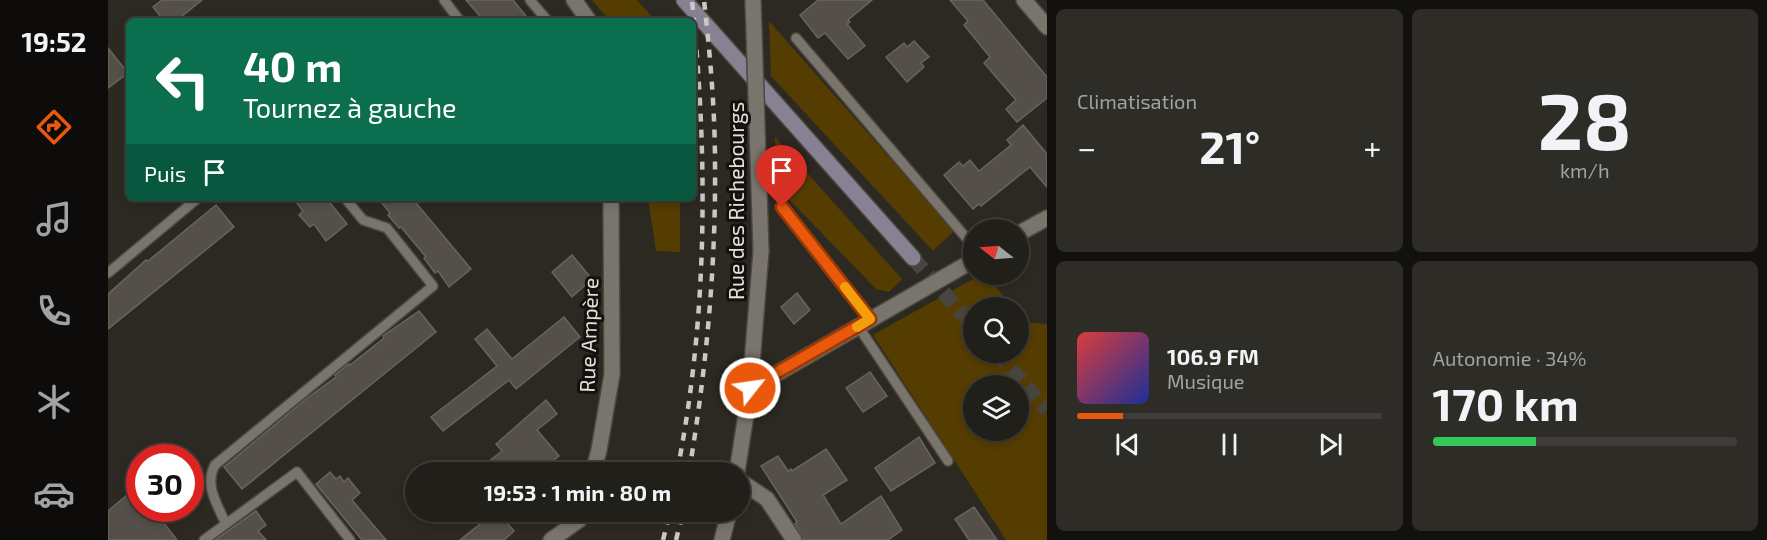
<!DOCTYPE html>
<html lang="fr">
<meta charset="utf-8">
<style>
:root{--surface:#211f1a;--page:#2d2c27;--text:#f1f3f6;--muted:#a2a2a2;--line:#3e3d39;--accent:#ea580c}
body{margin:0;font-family:"Exo 2",sans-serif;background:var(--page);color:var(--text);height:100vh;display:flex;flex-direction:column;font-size:22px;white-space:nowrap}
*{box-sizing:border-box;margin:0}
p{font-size:20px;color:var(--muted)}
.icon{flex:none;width:33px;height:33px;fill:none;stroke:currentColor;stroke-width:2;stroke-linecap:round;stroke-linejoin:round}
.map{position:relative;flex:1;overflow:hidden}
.drawer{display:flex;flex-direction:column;gap:9px;padding:9px;background:#12110e;width:720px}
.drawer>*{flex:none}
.hud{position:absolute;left:18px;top:18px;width:570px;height:183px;border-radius:9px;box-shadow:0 3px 9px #0003,0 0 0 2px var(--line);background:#0b6e4f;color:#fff;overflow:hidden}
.needle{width:39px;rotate:287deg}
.fabs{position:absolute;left:855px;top:219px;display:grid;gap:12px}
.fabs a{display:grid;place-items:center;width:66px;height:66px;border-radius:50%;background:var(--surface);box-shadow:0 3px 9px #0003,0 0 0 2px var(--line);font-size:30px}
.speed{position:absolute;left:18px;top:444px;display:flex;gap:12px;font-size:30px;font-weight:700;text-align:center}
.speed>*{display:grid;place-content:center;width:78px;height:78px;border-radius:50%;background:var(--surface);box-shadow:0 3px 9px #0003,0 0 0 2px var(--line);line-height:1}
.speed .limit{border:9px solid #d22;background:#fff;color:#111}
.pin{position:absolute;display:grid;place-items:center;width:51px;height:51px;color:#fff;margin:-62px -26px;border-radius:50% 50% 50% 0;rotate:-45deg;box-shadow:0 0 6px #0007}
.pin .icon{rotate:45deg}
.me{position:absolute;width:66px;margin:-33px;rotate:60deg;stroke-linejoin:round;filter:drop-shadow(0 0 4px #0008)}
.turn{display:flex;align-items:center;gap:21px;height:126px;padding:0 18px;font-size:27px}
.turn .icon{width:78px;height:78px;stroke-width:2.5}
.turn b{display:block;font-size:42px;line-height:51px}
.then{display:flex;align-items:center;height:57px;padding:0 18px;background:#0003;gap:12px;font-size:22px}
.big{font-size:45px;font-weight:700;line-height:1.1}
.drawer .card{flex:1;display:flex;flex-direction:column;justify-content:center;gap:9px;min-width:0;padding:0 21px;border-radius:9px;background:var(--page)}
.drawer .dial{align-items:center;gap:0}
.dial b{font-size:78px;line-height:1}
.song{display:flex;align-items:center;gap:18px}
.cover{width:72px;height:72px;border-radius:9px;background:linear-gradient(135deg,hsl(0 70% 55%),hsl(230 70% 35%))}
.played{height:6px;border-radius:3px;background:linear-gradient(90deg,var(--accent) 15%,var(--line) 15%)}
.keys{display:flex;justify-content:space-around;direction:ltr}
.heat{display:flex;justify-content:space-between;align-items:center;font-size:33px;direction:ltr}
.charge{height:9px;border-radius:4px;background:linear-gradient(90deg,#34c759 34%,var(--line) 0)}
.drawer .tiles{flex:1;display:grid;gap:9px;grid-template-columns:repeat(2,1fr)}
.trip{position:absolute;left:297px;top:462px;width:345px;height:60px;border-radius:30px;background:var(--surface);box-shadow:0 3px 9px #0003,0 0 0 2px var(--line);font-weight:700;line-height:60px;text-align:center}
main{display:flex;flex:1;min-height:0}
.dock{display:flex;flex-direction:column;width:108px;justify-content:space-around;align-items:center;background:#0d0c0a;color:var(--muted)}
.dock .icon{width:42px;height:42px}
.dock .current{color:var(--accent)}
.dock b{font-size:27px;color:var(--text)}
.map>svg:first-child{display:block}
.green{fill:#553c01;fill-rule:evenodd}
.building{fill:#545049;stroke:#68645c;stroke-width:1.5}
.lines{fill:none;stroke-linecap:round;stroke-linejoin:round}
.secondary-tunnel{stroke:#47453e;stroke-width:15;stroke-dasharray:15 8;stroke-linecap:butt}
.lane-casing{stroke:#4b4741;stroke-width:12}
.street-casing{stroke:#4b4741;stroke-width:18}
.secondary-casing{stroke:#4b4741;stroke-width:18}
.lane{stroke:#79746c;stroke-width:9}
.street{stroke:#79746c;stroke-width:15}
.secondary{stroke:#868293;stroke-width:15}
.rail{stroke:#cac8c3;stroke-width:4.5;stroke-dasharray:8 8;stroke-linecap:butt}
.street-bridge-casing{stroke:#4b4741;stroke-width:18;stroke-linecap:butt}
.street-bridge{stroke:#79746c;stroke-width:15}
.route-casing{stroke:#983908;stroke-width:15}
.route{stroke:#ea580c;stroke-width:10}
.slow{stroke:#f59e0b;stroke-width:10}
.labels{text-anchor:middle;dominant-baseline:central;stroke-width:6;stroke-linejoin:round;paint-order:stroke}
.street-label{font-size:21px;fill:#e3e1dc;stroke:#13110e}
</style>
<main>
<nav class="dock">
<b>19:52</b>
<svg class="icon current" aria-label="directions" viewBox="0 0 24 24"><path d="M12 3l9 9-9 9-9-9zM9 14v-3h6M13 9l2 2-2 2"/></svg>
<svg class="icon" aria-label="music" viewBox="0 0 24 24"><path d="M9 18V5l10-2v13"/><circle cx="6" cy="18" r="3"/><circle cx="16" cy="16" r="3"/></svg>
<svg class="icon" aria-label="phone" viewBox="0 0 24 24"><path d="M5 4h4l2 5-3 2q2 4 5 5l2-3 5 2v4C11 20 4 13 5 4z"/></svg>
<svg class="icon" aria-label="climate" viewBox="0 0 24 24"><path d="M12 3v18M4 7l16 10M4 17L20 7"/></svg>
<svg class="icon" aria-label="car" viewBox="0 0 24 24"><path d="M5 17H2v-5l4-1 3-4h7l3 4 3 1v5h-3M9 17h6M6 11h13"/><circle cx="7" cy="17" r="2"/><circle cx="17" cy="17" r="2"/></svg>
</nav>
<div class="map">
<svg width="939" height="540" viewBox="0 0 939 540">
<rect width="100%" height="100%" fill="#2c2922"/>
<g class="green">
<path d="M484 0H529L548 21H502Z"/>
<path d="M661 21 846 231 825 251 663 76Z"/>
<path d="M667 137 794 279 781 292 768 289 668 186Z"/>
<path d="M540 198H572V252L548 251Z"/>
<path d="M872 275H880L903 307 866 308V352H910L911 318 913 322 939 324V540H898L765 335ZM866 386H910V430H866Z"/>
</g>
<g class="building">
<path d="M54 0H94L68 21H56L45 7Z"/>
<path d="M358 0H405L422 21H376Z"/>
<path d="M710 0H764L740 20 742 22 739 24 757 46 740 59 717 33 710 38 692 15Z"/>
<path d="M842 0H875L939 77V98L909 122 898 109 908 100 876 63 882 57 856 25 860 21Z"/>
<path d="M806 41 821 57 813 63 816 67 799 82 778 57 796 43 799 47Z"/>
<path d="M0 48 20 73 0 88Z"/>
<path d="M915 125 939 154V187L922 167 873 206 871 204 865 209 836 175 851 162 855 166 862 160 871 171 903 145 899 140Z"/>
<path d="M185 198H218L239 224 218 241 206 224 202 227 191 215 195 211Z"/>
<path d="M270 198H304L363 269 341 287 330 271 327 273 316 258 318 257 293 227 291 228 280 215 282 213Z"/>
<path d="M108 205 126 227 0 329V294L38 260 40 261Z"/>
<path d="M464 255 484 279 464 297 444 272Z"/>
<path d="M689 293 702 310 686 324 673 307Z"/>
<path d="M311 311 328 332 134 489 116 467 198 399 228 377 227 375 240 364 242 365 276 338 275 336Z"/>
<path d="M456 317 472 337 408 389 401 380 335 431 323 417 389 366 367 339 379 329 404 359Z"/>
<path d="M762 372 779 396 755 412 738 388Z"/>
<path d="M438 400 449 414 429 430 451 456 430 472H367L394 451 388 444Z"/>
<path d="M811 437 827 463 783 491 767 468Z"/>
<path d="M718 449 739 480 715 495 733 524 773 496 794 530 780 540H696L687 524 689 522 653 466 670 456 680 471 683 469 684 471Z"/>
<path d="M222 472 228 479 232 476 236 482 240 478 252 493 244 500 278 540H254L208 484Z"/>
<path d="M32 484V508H44L69 540H0V511Z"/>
<path d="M866 507 889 540H861L847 519Z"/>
<path d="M148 511 158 525 150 531 158 540H107Z"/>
<path d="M387 512H390L406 531 396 540H352Z"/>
</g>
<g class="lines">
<g class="secondary-tunnel">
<path d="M805 258 866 327"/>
<path d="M888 352 939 410"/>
</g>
<g class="lane-casing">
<g id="lane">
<path d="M336 0 352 21"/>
<path d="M422 0 439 20 437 21"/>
<path d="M688 38 866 247"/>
<path d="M674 207 762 319"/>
<path d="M0 273 90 198"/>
<path d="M750 326 840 461"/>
<path d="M118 524C109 504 96 485 107 465L325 286 279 228 255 220 237 198"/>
<path d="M96 540 189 472 242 540"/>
</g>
</g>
<g class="street-casing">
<g id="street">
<path d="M466 0 481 21"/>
<path d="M916 0 939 27"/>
<path d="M910 234 939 218"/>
<path d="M642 389 866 260"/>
<path d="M485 472 491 450 504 374 503 198"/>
<path d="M629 472 642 389 653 251"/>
<path d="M632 481 659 499 686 540"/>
<path d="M443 540 471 520 474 512"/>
<path d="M614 540 621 512"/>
</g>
</g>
<g class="secondary-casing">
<path id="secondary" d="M576 0 805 258"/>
</g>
<use href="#lane" class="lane"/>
<use href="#street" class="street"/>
<use href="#secondary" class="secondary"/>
<g class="rail">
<path d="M569 472C600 317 600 157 584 0"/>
<path d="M581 472C598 371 608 267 607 164 607 109 602 54 596 0"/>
<path d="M555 540 562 512"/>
<path d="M568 540 575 512"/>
</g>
<g class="street-bridge-casing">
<path id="street-bridge" d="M645 0 653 251"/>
</g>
<use href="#street-bridge" class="street-bridge"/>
</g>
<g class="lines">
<g class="route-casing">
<path id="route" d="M642 388 762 319 674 207"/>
</g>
<use href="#route" class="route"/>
<path class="slow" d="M737 287 762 319 749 327"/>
</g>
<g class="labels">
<g class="street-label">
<text transform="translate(627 201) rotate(-90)">Rue des Richebourgs</text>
<text transform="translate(480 335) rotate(-88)">Rue Ampère</text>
</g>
</g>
</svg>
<div class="fabs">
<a><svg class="needle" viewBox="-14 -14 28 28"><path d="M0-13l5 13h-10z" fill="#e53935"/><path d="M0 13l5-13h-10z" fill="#a2a2a2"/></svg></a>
<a><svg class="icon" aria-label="search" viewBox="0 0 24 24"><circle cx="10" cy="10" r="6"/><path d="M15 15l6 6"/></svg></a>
<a><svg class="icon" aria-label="layers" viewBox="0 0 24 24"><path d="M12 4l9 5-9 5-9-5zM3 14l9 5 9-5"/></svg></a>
</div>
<div class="speed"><div class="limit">30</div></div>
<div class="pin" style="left:674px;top:207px;background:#d93025"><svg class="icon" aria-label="arrive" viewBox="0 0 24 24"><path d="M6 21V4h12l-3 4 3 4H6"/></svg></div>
<svg class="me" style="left:642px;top:388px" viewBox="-20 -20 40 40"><circle r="17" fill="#ea580c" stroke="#fff" stroke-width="3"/><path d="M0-11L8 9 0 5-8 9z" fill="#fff"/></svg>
<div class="trip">19:53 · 1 min · 80 m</div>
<div class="hud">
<div class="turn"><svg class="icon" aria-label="left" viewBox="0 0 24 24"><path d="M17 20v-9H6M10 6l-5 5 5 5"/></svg><div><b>40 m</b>Tournez à gauche</div></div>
<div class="then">Puis<svg class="icon" aria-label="arrive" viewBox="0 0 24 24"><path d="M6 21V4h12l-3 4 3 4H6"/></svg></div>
</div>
</div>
<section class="drawer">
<div class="tiles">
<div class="card"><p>Climatisation</p>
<div class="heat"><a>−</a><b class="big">21°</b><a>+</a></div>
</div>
<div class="card dial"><b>28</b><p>km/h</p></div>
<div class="card">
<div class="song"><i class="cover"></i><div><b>106.9 FM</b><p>Musique</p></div></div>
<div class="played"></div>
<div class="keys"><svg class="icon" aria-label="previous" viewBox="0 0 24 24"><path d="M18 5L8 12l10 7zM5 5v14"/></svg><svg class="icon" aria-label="pause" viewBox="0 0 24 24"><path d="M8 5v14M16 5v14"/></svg><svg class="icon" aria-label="next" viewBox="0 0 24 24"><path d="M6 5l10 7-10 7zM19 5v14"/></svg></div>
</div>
<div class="card"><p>Autonomie · 34%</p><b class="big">170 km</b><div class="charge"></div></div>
</div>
</section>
</main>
